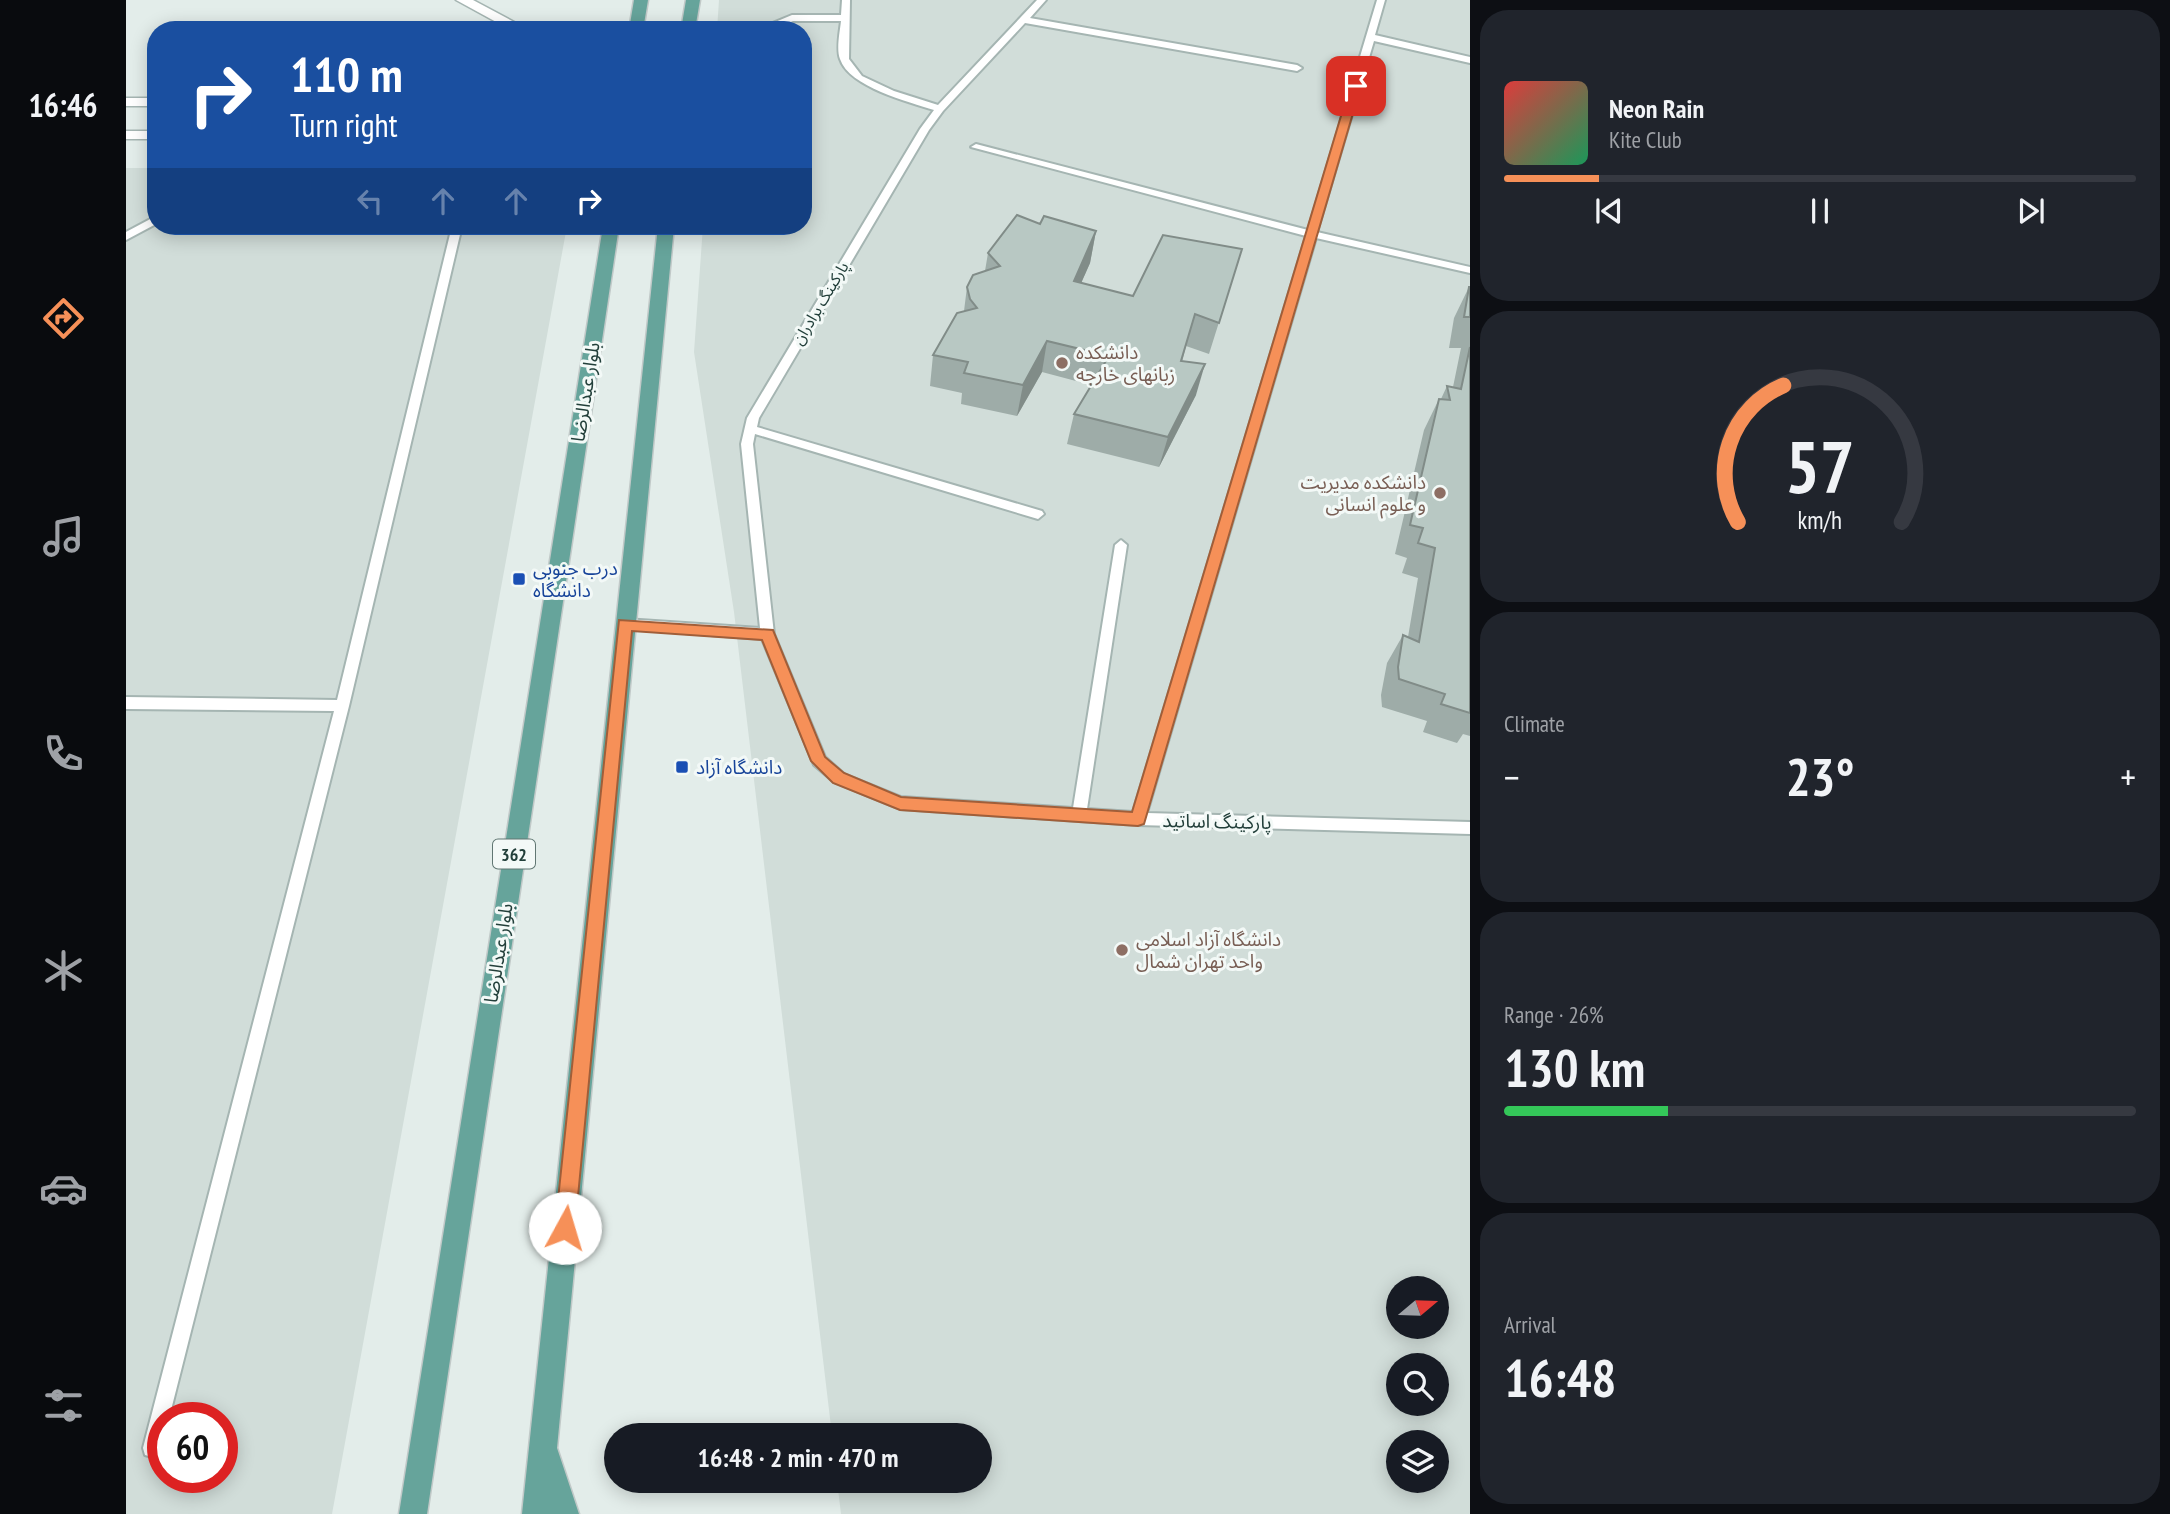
<!DOCTYPE html>
<meta charset="utf-8">
<style>
:root{--surface:#171b24;--page:#20242c;--text:#f1f3f6;--muted:#9ea1a6;--line:#363941;--accent:#f69058}
body{margin:0;font-family:"PT Sans Narrow","Noto Sans Arabic",sans-serif;background:var(--page);color:var(--text);height:100vh;display:flex;flex-direction:column;font-size:26px;white-space:nowrap}
*{box-sizing:border-box;margin:0}
p{font-size:23px;color:var(--muted)}
.icon{flex:none;width:38px;height:38px;fill:none;stroke:currentColor;stroke-width:2;stroke-linecap:round;stroke-linejoin:round}
.map{position:relative;flex:1;overflow:hidden}
.panel{display:flex;flex-direction:column;gap:10px;padding:10px;background:#0d0f14;width:700px}
.panel>*{flex:none}
.guide{position:absolute;left:21px;top:21px;width:665px;height:214px;border-radius:28px;box-shadow:0 4px 18px #0003;background:#1a4fa0;color:#fff;overflow:hidden}
.needle{width:46px;rotate:71deg}
.fabs{position:absolute;left:1260px;top:1276px;display:grid;gap:14px}
.fabs a{display:grid;place-items:center;width:63px;height:63px;border-radius:50%;background:var(--surface);box-shadow:0 4px 18px #0003;font-size:35px}
.speed{position:absolute;left:21px;top:1402px;display:flex;gap:14px;font-size:35px;font-weight:700;text-align:center}
.speed>*{display:grid;place-content:center;width:91px;height:91px;border-radius:50%;background:var(--surface);box-shadow:0 4px 18px #0003;line-height:1}
.speed .limit{border:10px solid #d22;background:#fff;color:#111}
.pin{position:absolute;display:grid;place-items:center;width:60px;height:60px;color:#fff;margin:-30px;border-radius:14px;box-shadow:0 4px 10px #0006}
.me{position:absolute;width:77px;margin:-38px;rotate:6deg;stroke-linejoin:round;filter:drop-shadow(0 0 5px #0008)}
.turn{display:flex;align-items:center;gap:24px;height:147px;padding:0 28px;font-size:32px}
.turn .icon{width:91px;height:91px;stroke-width:2.5}
.turn b{display:block;font-size:49px;line-height:60px}
.lanes{display:flex;align-items:center;height:66px;padding:0 28px;background:#0003;justify-content:center;gap:35px;direction:ltr}
.lanes .off{opacity:.35}
.big{font-size:52px;font-weight:600;line-height:1.1}
.panel .widget{flex:1;display:flex;flex-direction:column;justify-content:center;gap:10px;min-width:0;padding:0 24px;border-radius:28px;background:var(--page)}
.panel .dial{align-items:center;gap:0}
.dial svg{height:182px;overflow:visible;fill:none;stroke:var(--line);stroke-width:7;stroke-linecap:round;text-anchor:middle}
.dial text{fill:var(--text);stroke:none}
.song{display:flex;align-items:center;gap:21px}
.cover{width:84px;height:84px;border-radius:10px;background:linear-gradient(135deg,hsl(0 70% 55%),hsl(150 70% 35%))}
.played{height:7px;border-radius:4px;background:linear-gradient(90deg,var(--accent) 15%,var(--line) 15%)}
.keys{display:flex;justify-content:space-around;direction:ltr}
.heat{display:flex;justify-content:space-between;align-items:center;font-size:38px;direction:ltr}
.charge{height:10px;border-radius:5px;background:linear-gradient(90deg,#34c759 26%,var(--line) 0)}
.trip{position:absolute;left:478px;top:1423px;width:388px;height:70px;border-radius:35px;background:var(--surface);box-shadow:0 4px 18px #0003;font-weight:600;line-height:70px;text-align:center}
main{display:flex;flex:1;min-height:0}
.tab-bar{display:flex;flex-direction:column;width:126px;justify-content:space-around;align-items:center;background:#090b0e;color:var(--muted)}
.tab-bar .icon{width:49px;height:49px}
.tab-bar .current{color:var(--accent)}
.tab-bar b{font-size:32px;color:var(--text)}
.map>svg:first-child{display:block}
.built{fill:#d1ddd9;fill-rule:evenodd}
.lines{fill:none;stroke-linecap:round;stroke-linejoin:round}
.service-casing{stroke:#a5b5b2;stroke-width:4}
.minor-casing{stroke:#a5b5b2;stroke-width:3}
.primary-casing{stroke:#c1c9c8;stroke-width:3}
.service{fill:#fff;fill-rule:evenodd}
.minor{fill:#fff;fill-rule:evenodd}
.primary{fill:#66a49b;fill-rule:evenodd}
.wall{fill:#9eaca8}
.shaded-wall{fill:#818c88}
.building{fill:#b8c8c3;stroke:#818c88;stroke-width:2}
.route{fill:#f69058;stroke:#a05e39;stroke-width:2}
.education-dot{fill:#8d6e63;stroke:#f3f9f7;stroke-width:2.5}
.transit-dot{fill:#1a4fb4;stroke:#f3f9f7;stroke-width:2.5}
.labels{text-anchor:middle;dominant-baseline:central;stroke-width:6;stroke-linejoin:round;paint-order:stroke}
.far-street-label{font-size:16px;fill:#223f3a;stroke:#f3f9f7}
.shield{fill:#f3f9f7;stroke:#617773;stroke-width:2}
.shield-label{font-size:18px;font-weight:bold;fill:#223f3a}
.education-label{font-size:19px;fill:#785e54;stroke:#f3f9f7;text-anchor:start}
.street-label{font-size:19px;fill:#223f3a;stroke:#f3f9f7}
.transit-label{font-size:19px;fill:#164399;stroke:#f3f9f7;text-anchor:start}
</style>
<main>
<nav class="tab-bar">
<b>16:46</b>
<svg class="icon current" aria-label="directions" viewBox="0 0 24 24"><path d="M12 3l9 9-9 9-9-9zM9 14v-3h6M13 9l2 2-2 2"/></svg>
<svg class="icon" aria-label="music" viewBox="0 0 24 24"><path d="M9 18V5l10-2v13"/><circle cx="6" cy="18" r="3"/><circle cx="16" cy="16" r="3"/></svg>
<svg class="icon" aria-label="phone" viewBox="0 0 24 24"><path d="M5 4h4l2 5-3 2q2 4 5 5l2-3 5 2v4C11 20 4 13 5 4z"/></svg>
<svg class="icon" aria-label="climate" viewBox="0 0 24 24"><path d="M12 3v18M4 7l16 10M4 17L20 7"/></svg>
<svg class="icon" aria-label="car" viewBox="0 0 24 24"><path d="M5 17H2v-5l4-1 3-4h7l3 4 3 1v5h-3M9 17h6M6 11h13"/><circle cx="7" cy="17" r="2"/><circle cx="17" cy="17" r="2"/></svg>
<svg class="icon" aria-label="filters" viewBox="0 0 24 24"><path d="M4 7h16M4 17h16"/><circle cx="9" cy="7" r="2"/><circle cx="15" cy="17" r="2"/></svg>
</nav>
<div class="map">
<svg width="1344" height="1514" viewBox="0 0 1344 1514">
<rect width="100%" height="100%" fill="#e3edea"/>
<g class="built">
<path d="M593 0H1344V1514H715L711 1481 854 1480V1435H706L608 612 568 352 577 226H677V30H591ZM1272 1288H1311V1326H1272ZM1272 1365H1311V1404H1272ZM1272 1442H1311V1480H1272Z"/>
<path d="M0 168H30V226H441L206 1514H0ZM37 1418H96V1477H37Z"/>
</g>
<g class="lines">
<g class="service-casing">
<g id="service">
<path d="M716 0H724L723 59 736 76 768 91 812 105 911 0H920L904 18 1171 65 1176 68 1171 71 899 23 817 111 803 130 633 418 631 427 916 511 918 514 912 519 629 434 627 444 648 634 699 757 718 774 775 797 947 808 989 545 995 540 1001 545 961 809 1007 812 1180 236 845 147 850 144 1182 230 1251 0H1259L1249 35 1344 57V63L1248 41 1191 232 1344 267V273L1190 238 1021 813 1344 822V834L1012 825 774 809 708 782 688 765 636 639 494 628 492 624 499 619 634 628 615 444 621 418 794 129 808 110C783 102 723 87 714 59 710 49 714 31 715 21H667L643 30H630L666 15H715Z"/>
<path d="M30 216V224L0 240V232Z"/>
<path d="M326 226H336L223 706 43 1418H37V1442L33 1455 26 1457 19 1455 17 1448 208 711 0 709V697L211 700Z"/>
</g>
</g>
<g class="minor-casing">
<g id="minor">
<path d="M330 0H347L403 30H385Z"/>
<rect x="0" y="98" width="30" height="8"/>
<rect x="0" y="131" width="30" height="8"/>
</g>
</g>
<g class="primary-casing">
<g id="primary">
<path d="M508 0H522L517 30H503Z"/>
<path d="M560 0H574L569 30H555Z"/>
<path d="M477 226H493L301 1514H273Z"/>
<path d="M532 226H548L431 1448 453 1514H396Z"/>
</g>
</g>
<use href="#service" class="service"/>
<use href="#minor" class="minor"/>
<use href="#primary" class="primary"/>
</g>
<g class="wall">
<path d="M914 224 970 231 964 263 955 283 1007 296 1116 249 1083 354 1060 346 1056 362 1070 395 1033 467 941 444 948 414 965 385 916 372 891 416 835 404 836 393 804 386 807 355 838 311 841 287 859 271 862 253Z"/>
<path d="M1343 287H1344V736L1337 734 1331 743 1297 732 1301 721 1256 707 1255 695 1261 663 1277 635 1282 637 1292 578 1276 573 1281 558 1269 554 1298 430 1313 399H1315L1321 386 1327 387 1335 348H1323L1328 318Z"/>
</g>
<g class="shaded-wall">
<path d="M970 231 964 263 942 313 948 281Z"/>
<path d="M921 341 916 372 891 416 897 385Z"/>
<path d="M1079 364 1070 395 1033 467 1042 437Z"/>
</g>
<g class="building">
<path d="M891 215 914 224 918 216 970 231 948 281 1007 296 1037 235 1116 249 1093 323 1069 314 1055 361 1079 364 1042 437 948 414 983 356 921 341 897 385 838 373 842 362 807 355 831 313 851 308 844 299 841 287 847 275 874 266 862 253Z"/>
<path d="M1343 287H1344V317H1338Z"/>
<path d="M1344 347V713L1315 704 1319 694 1273 679 1272 667 1277 635 1293 642 1309 548 1292 543 1297 528 1284 525 1313 399 1324 400 1321 386 1335 389Z"/>
</g>
<path class="route" d="M1230 83 1235 86 1018 824 1012 826 774 810 707 783 685 761 636 640 506 631 449 1228 446 1235 439 1238 432 1235 429 1228 493 620 647 630 699 757 718 773 775 797 1006 812 1224 86Z"/>
<g class="education-dot">
<circle cx="936" cy="363" r="7"/>
<circle cx="1314" cy="493" r="7"/>
<circle cx="996" cy="950" r="7"/>
</g>
<g class="transit-dot">
<rect x="386" y="572" width="14" height="14" rx="3.5"/>
<rect x="549" y="760" width="14" height="14" rx="3.5"/>
</g>
<g class="labels">
<g class="far-street-label">
<text transform="translate(694 303) rotate(-59)">پارکینگ برادران</text>
</g>
<rect class="shield" x="367" y="839.5" width="42" height="29" rx="5"/>
<g class="shield-label">
<text x="388" y="854">362</text>
</g>
<g class="education-label">
<text x="950" y="352">دانشکده<tspan x="950" dy="22">زبانهای خارجه</tspan></text>
<text x="1300" y="482" text-anchor="end">دانشکده مدیریت<tspan x="1300" dy="22">و علوم انسانی</tspan></text>
<text x="1010" y="939">دانشگاه آزاد اسلامی<tspan x="1010" dy="22">واحد تهران شمال</tspan></text>
</g>
<g class="street-label">
<text transform="translate(459 392) rotate(-81)">بلوار عبدالرضا</text>
<text transform="translate(1091 821) rotate(1)">پارکینگ اساتید</text>
<text transform="translate(372 953) rotate(-81)">بلوار عبدالرضا</text>
</g>
<g class="transit-label">
<text x="407" y="568">درب جنوبی<tspan x="407" dy="22">دانشگاه</tspan></text>
<text x="570" y="767">دانشگاه آزاد</text>
</g>
</g>
</svg>
<div class="fabs">
<a><svg class="needle" viewBox="-14 -14 28 28"><path d="M0-13l5 13h-10z" fill="#e53935"/><path d="M0 13l5-13h-10z" fill="#9ea1a6"/></svg></a>
<a><svg class="icon" aria-label="search" viewBox="0 0 24 24"><circle cx="10" cy="10" r="6"/><path d="M15 15l6 6"/></svg></a>
<a><svg class="icon" aria-label="layers" viewBox="0 0 24 24"><path d="M12 4l9 5-9 5-9-5zM3 14l9 5 9-5"/></svg></a>
</div>
<div class="speed"><div class="limit">60</div></div>
<div class="pin" style="left:1230px;top:86px;background:#d93025"><svg class="icon" aria-label="arrive" viewBox="0 0 24 24"><path d="M6 21V4h12l-3 4 3 4H6"/></svg></div>
<svg class="me" style="left:439px;top:1228px" viewBox="-20 -20 40 40"><circle r="19" fill="#fff"/><path d="M0-13L10 11 0 6-10 11z" fill="#f69058"/></svg>
<div class="trip">16:48 · 2 min · 470 m</div>
<div class="guide">
<div class="turn"><svg class="icon" aria-label="right" viewBox="0 0 24 24"><path d="M7 20v-9h11M14 6l5 5-5 5"/></svg><div><b>110 m</b>Turn right</div></div>
<div class="lanes"><svg class="icon off" aria-label="left" viewBox="0 0 24 24"><path d="M17 20v-9H6M10 6l-5 5 5 5"/></svg><svg class="icon off" aria-label="ahead" viewBox="0 0 24 24"><path d="M12 20V5M6 11l6-6 6 6"/></svg><svg class="icon off" aria-label="ahead" viewBox="0 0 24 24"><path d="M12 20V5M6 11l6-6 6 6"/></svg><svg class="icon" aria-label="right" viewBox="0 0 24 24"><path d="M7 20v-9h11M14 6l5 5-5 5"/></svg></div>
</div>
</div>
<section class="panel">
<div class="widget">
<div class="song"><i class="cover"></i><div><b>Neon Rain</b><p>Kite Club</p></div></div>
<div class="played"></div>
<div class="keys"><svg class="icon" aria-label="previous" viewBox="0 0 24 24"><path d="M18 5L8 12l10 7zM5 5v14"/></svg><svg class="icon" aria-label="pause" viewBox="0 0 24 24"><path d="M8 5v14M16 5v14"/></svg><svg class="icon" aria-label="next" viewBox="0 0 24 24"><path d="M6 5l10 7-10 7zM19 5v14"/></svg></div>
</div>
<div class="widget dial"><svg viewBox="0 0 100 80">
<path d="M14 69A42 42 0 1 1 86 69"/>
<path d="M14 69A42 42 0 0 1 34 9" stroke="#f69058"/>
<text x="50" y="56" font-size="32" font-weight="700">57</text>
<text x="50" y="72" font-size="11">km/h</text>
</svg></div>
<div class="widget"><p>Climate</p>
<div class="heat"><a>−</a><b class="big">23°</b><a>+</a></div>
</div>
<div class="widget"><p>Range · 26%</p><b class="big">130 km</b><div class="charge"></div></div>
<div class="widget"><p>Arrival</p><b class="big">16:48</b></div>
</section>
</main>
